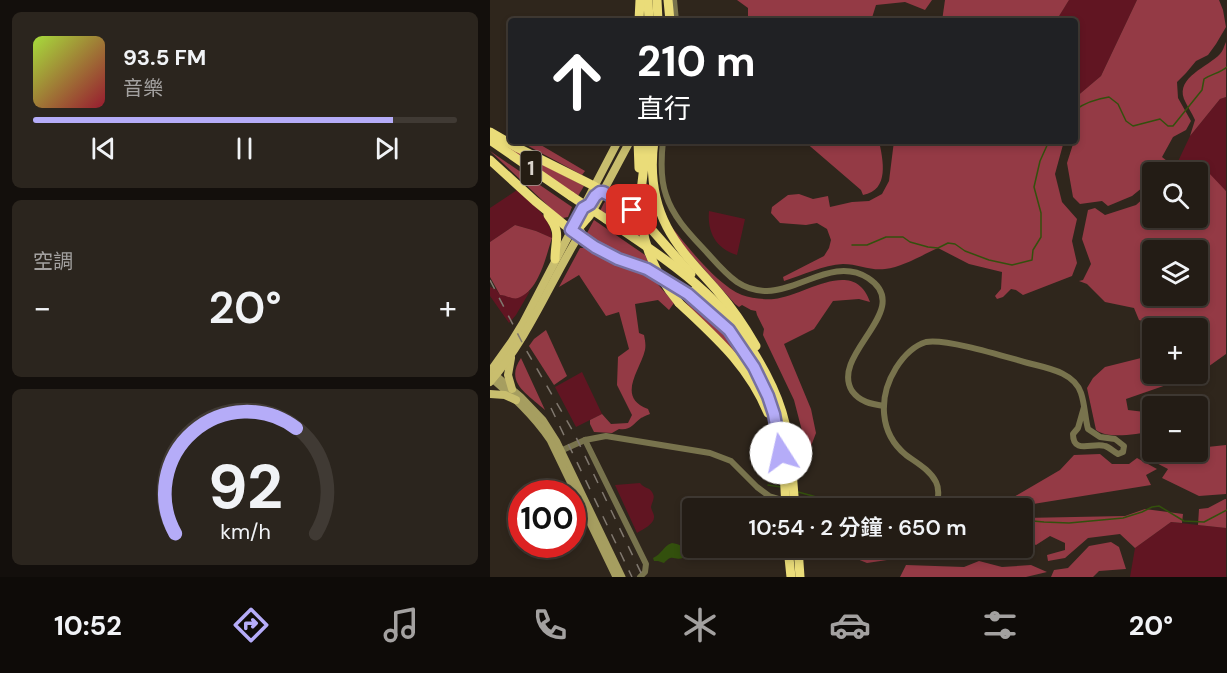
<!DOCTYPE html>
<html lang="zh-TW">
<meta charset="utf-8">
<style>
:root{--surface:#231c15;--page:#2b251e;--text:#f1f3f6;--muted:#a3a1a0;--line:#403a34;--accent:#b5acf8}
body{margin:0;font-family:"DM Sans","Noto Sans TC",sans-serif;background:var(--page);color:var(--text);height:100vh;display:flex;flex-direction:column;font-size:22px;white-space:nowrap}
*{box-sizing:border-box;margin:0}
p{font-size:20px;color:var(--muted)}
.icon{flex:none;width:33px;height:33px;fill:none;stroke:currentColor;stroke-width:2;stroke-linecap:round;stroke-linejoin:round}
.map{position:relative;flex:1;overflow:hidden}
.drawer{display:flex;flex-direction:column;gap:12px;padding:12px;background:#130f0c;width:490px}
.drawer>*{flex:none}
.banner{position:absolute;left:18px;top:18px;width:570px;height:126px;border-radius:6px;box-shadow:0 3px 9px #0003,0 0 0 2px var(--line);background:#202124;color:#fff;overflow:hidden}
.controls{position:absolute;left:652px;top:162px;display:grid;gap:12px}
.controls a{display:grid;place-items:center;width:66px;height:66px;border-radius:6px;background:var(--surface);box-shadow:0 3px 9px #0003,0 0 0 2px var(--line);font-size:30px}
.speed{position:absolute;left:18px;top:480px;display:flex;gap:12px;font-size:30px;font-weight:700;text-align:center}
.speed>*{display:grid;place-content:center;width:78px;height:78px;border-radius:50%;background:var(--surface);box-shadow:0 3px 9px #0003,0 0 0 2px var(--line);line-height:1}
.speed .limit{border:9px solid #d22;background:#fff;color:#111}
.pin{position:absolute;display:grid;place-items:center;width:51px;height:51px;color:#fff;margin:-26px;border-radius:12px;box-shadow:0 3px 9px #0006}
.me{position:absolute;width:66px;margin:-33px;rotate:350deg;stroke-linejoin:round;filter:drop-shadow(0 0 4px #0008)}
.turn{display:flex;align-items:center;gap:21px;height:126px;padding:0 30px;font-size:27px}
.turn .icon{width:78px;height:78px;stroke-width:2.5}
.turn b{display:block;font-size:42px;line-height:51px}
.big{font-size:45px;font-weight:600;line-height:1.1}
.drawer .widget{flex:1;display:flex;flex-direction:column;justify-content:center;gap:9px;min-width:0;padding:0 21px;border-radius:9px;background:var(--page)}
.drawer .dial{align-items:center;gap:0}
.dial svg{height:156px;overflow:visible;fill:none;stroke:var(--line);stroke-width:7;stroke-linecap:round;text-anchor:middle}
.dial text{fill:var(--text);stroke:none}
.song{display:flex;align-items:center;gap:18px}
.cover{width:72px;height:72px;border-radius:9px;background:linear-gradient(135deg,hsl(80 70% 55%),hsl(350 70% 35%))}
.played{height:6px;border-radius:3px;background:linear-gradient(90deg,var(--accent) 85%,var(--line) 85%)}
.keys{display:flex;justify-content:space-around;direction:ltr}
.heat{display:flex;justify-content:space-between;align-items:center;font-size:33px;direction:ltr}
.trip{position:absolute;left:192px;top:498px;width:351px;height:60px;border-radius:6px;background:var(--surface);box-shadow:0 3px 9px #0003,0 0 0 2px var(--line);font-weight:600;line-height:60px;text-align:center}
.tab-bar{display:flex;height:96px;justify-content:space-around;align-items:center;background:#0e0b08;color:var(--muted)}
.tab-bar .icon{width:42px;height:42px}
.tab-bar .on{color:var(--accent)}
.tab-bar b{font-size:27px;color:var(--text)}
main{display:flex;flex:1;min-height:0}
.map>svg:first-child{display:block}
.green{fill:#611522}
.forest{fill:#943a45;fill-rule:evenodd}
.water{fill:#33500d}
.lines{fill:none;stroke-linecap:round;stroke-linejoin:round}
.stream{stroke:#33500d;stroke-width:1.5}
.tertiary{stroke:#78734d;stroke-width:6}
.secondary{stroke:#a69e60;stroke-width:7}
.primary{stroke:#c9be6e;stroke-width:8}
.motorway{stroke:#eadc79;stroke-width:9}
.rail{stroke:#80786f;stroke-width:1.5;stroke-dasharray:10 10;stroke-linecap:butt}
.motorway-bridge{stroke:#eadc79;stroke-width:9}
.route-casing{stroke:#7670a1;stroke-width:15}
.route{stroke:#b5acf8;stroke-width:10}
.labels{text-anchor:middle;dominant-baseline:central;stroke-width:6;stroke-linejoin:round;paint-order:stroke}
.shield{fill:#251d13;stroke:#a49d95;stroke-width:1.5}
.shield-label{font-size:20px;font-weight:bold;fill:#dad4cd}
</style>
<main>
<section class="drawer">
<div class="widget">
<div class="song"><i class="cover"></i><div><b>93.5 FM</b><p>音樂</p></div></div>
<div class="played"></div>
<div class="keys"><svg class="icon" aria-label="previous" viewBox="0 0 24 24"><path d="M18 5L8 12l10 7zM5 5v14"/></svg><svg class="icon" aria-label="pause" viewBox="0 0 24 24"><path d="M8 5v14M16 5v14"/></svg><svg class="icon" aria-label="next" viewBox="0 0 24 24"><path d="M6 5l10 7-10 7zM19 5v14"/></svg></div>
</div>
<div class="widget"><p>空調</p>
<div class="heat"><a>−</a><b class="big">20°</b><a>+</a></div>
</div>
<div class="widget dial"><svg viewBox="0 0 100 80">
<path d="M14 69A42 42 0 1 1 86 69"/>
<path d="M14 69A42 42 0 0 1 76 15" stroke="#b5acf8"/>
<text x="50" y="56" font-size="32" font-weight="700">92</text>
<text x="50" y="72" font-size="11">km/h</text>
</svg></div>
</section>
<div class="map">
<svg width="737" height="577" viewBox="0 0 737 577">
<rect width="100%" height="100%" fill="#2f261c"/>
<g class="green">
<path d="M579 0H647L611 76 585 98V21H566Z"/>
<path d="M736 97V191L718 173 708 182V172H683L700 136 730 99Z"/>
<path d="M27 190C41 203 61 216 62 238L46 231 25 225 0 242V208Z"/>
<path d="M219 211 255 219 247 255C226 249 217 232 219 211Z"/>
<path d="M0 287 6 289 10 295C16 295 19 297 23 298 29 299 35 294 40 291L26 315 19 323 0 296Z"/>
<path d="M92 372 112 414 86 427 65 387Z"/>
<path d="M150 483C155 489 159 487 162 492 166 498 162 501 161 507 161 509 164 514 164 516 165 524 153 529 147 533L125 485Z"/>
<path d="M681 522 736 528V577H640L645 548Z"/>
</g>
<g class="forest">
<path d="M247 0H442L435 10 415 2 386 5 381 21H258V8Z"/>
<path d="M455 0H579L566 21H452Z"/>
<path d="M647 0H729L733 10 736 27 726 44 718 55 706 61 696 73 687 82 688 98 701 121 696 130 683 137 672 157 677 161H671L667 172H663V179L642 196 618 206 612 201 590 204 583 197 577 163 584 141H585V136L590 121 585 114V98L611 76Z"/>
<path d="M736 42V97L730 99 700 136 705 120C702 113 697 106 694 99 686 77 718 67 730 54 733 51 734 46 736 42Z"/>
<path d="M0 137 94 186 88 196Z"/>
<path d="M29 141H44L95 171 92 175Z"/>
<path d="M314 141H368L382 143 384 141H389C393 160 400 190 373 195L371 190Z"/>
<path d="M404 141H574L565 174 572 202 587 219 582 241 587 263 582 276 533 295 526 290 521 289 513 297 507 299 505 296 511 289 512 272 479 264 448 248C432 255 413 267 395 269 381 271 368 264 353 264 333 265 313 275 294 281L293 277 334 256 339 248 341 240 337 229 327 223 316 225 290 223 281 213 282 207 298 195 309 194 323 199 338 196 340 207 362 202 379 201 392 194 399 181Z"/>
<path d="M0 151 82 207 78 217 73 218 70 217Z"/>
<path d="M718 172 736 191V354L708 374 636 399 638 410 663 413V432C646 433 620 440 606 430L597 388 603 378 615 367 663 355V374H708V328H673L649 320 644 308 615 302 597 284 589 281 593 280 601 264 592 239 598 210 605 208 615 215 646 205 663 190V218H708V182ZM663 250H708V296H663Z"/>
<path d="M117 200H120L145 215 150 238 110 211 114 203Z"/>
<path d="M104 220 155 255 160 266 143 262 98 241 101 237 97 233Z"/>
<path d="M25 225 46 231 62 238C56 256 49 291 28 298 23 300 16 295 10 295L0 277V242Z"/>
<path d="M180 225C197 246 227 285 252 295 261 298 274 300 284 299 315 296 364 256 380 302L369 299 343 301 324 329 294 344 321 409 326 433 318 454 304 400 273 335 274 329 267 315 266 311 261 310 252 305 249 307 245 304 189 241Z"/>
<path d="M90 248H98L126 263 155 272 165 281 184 303 179 310 168 300 145 304 149 333 154 335C155 340 156 345 155 350 150 371 126 397 158 409L160 414C159 414 151 418 151 418 143 424 140 431 129 429L122 433 104 432 100 424V420L112 414 121 424 138 423 142 415 127 385 128 357 139 349 129 312 116 316 89 275 69 287Z"/>
<path d="M188 293C213 310 239 331 253 359L251 361 202 310Z"/>
<path d="M56 330 77 376 64 385 39 346 44 339Z"/>
<path d="M31 358 55 410C38 394 14 383 31 358Z"/>
<path d="M736 445V494L709 496 672 478 678 469 651 455 675 452H708V448Z"/>
<path d="M610 454 622 464H639L647 458 667 469 656 475 661 485 518 508 522 498 570 470 584 455Z"/>
<path d="M735 499H736V528L708 525 709 509 718 508Z"/>
<path d="M655 509 693 514 692 523 681 522 645 548 630 534 598 538 575 558 558 561 557 555 575 550V543L560 536 546 545 533 539 542 525H533V518L635 516Z"/>
<path d="M621 542 629 547 636 569 609 571 603 577H561L564 570 578 568 599 546Z"/>
<path d="M340 548H438L436 551 425 559 417 557 377 563Z"/>
<path d="M489 561 512 567 541 565 557 572 536 577H410L416 565 474 567Z"/>
</g>
<path class="water" d="M182 543C189 544 194 546 195 553L193 558C183 561 183 553 174 563L168 561H164L163 558C172 554 173 546 182 543Z"/>
<g class="lines">
<g class="stream">
<path d="M585 110C596 102 606 99 619 97L628 104 636 121 643 126 670 119 678 126H683L712 90 714 79C721 74 730 73 737 67"/>
<path d="M362 245H377L396 237H413L420 242 438 247 448 248 458 243 465 244 475 251 499 260 522 265 542 260 543 250 551 237V213L544 187 550 161 559 141"/>
<path d="M278 485 291 487"/>
<path d="M308 492 323 496 352 508"/>
<path d="M532 520 554 522 579 523 633 518 652 512 662 507 669 506 694 521 714 522 737 510"/>
</g>
<g class="tertiary">
<path d="M184 0 186 21"/>
<path d="M173 141C171 159 170 178 176 195 184 220 204 238 221 257 229 266 237 275 247 282 256 288 267 291 277 291 311 290 345 257 378 278 426 309 339 354 362 391 370 402 381 404 394 406"/>
<path d="M95 440 156 564 155 572 150 577"/>
<path d="M68 452 95 440 116 436 220 453 241 461 267 487 279 496 289 499 325 508"/>
<path d="M445 508C448 501 450 490 446 482 440 470 427 463 416 455 389 433 388 397 406 368 413 357 423 346 436 342 456 338 516 357 538 363 557 368 584 372 591 393 595 405 595 418 598 429L610 437 625 439 634 446 633 452 628 454C624 452 619 447 615 446 603 442 583 455 583 434L588 428 594 407"/>
</g>
<g class="secondary">
<path d="M2 372 31 397 53 420 67 442 132 577"/>
<path d="M0 377C22 396 43 415 60 440L126 577"/>
</g>
<g class="primary">
<path d="M101 214 140 141"/>
<path d="M21 358 18 375 22 389"/>
<path d="M0 372 22 341 33 323 128 141"/>
<path d="M0 382C39 337 60 282 91 232"/>
<path d="M0 394 15 395 26 400"/>
</g>
<g class="motorway">
<path d="M158 0 159 21"/>
<path d="M167 0 168 21"/>
<path d="M178 0 180 21"/>
<path d="M149 21 150 0"/>
<path d="M0 132 28 148 104 186 142 210 154 221 201 274"/>
<path d="M0 140 81 196"/>
<path d="M148 141 149 168"/>
<path d="M164 141C160 170 163 200 177 227 190 252 211 272 229 293 243 309 255 327 266 346"/>
<path d="M0 160 45 201 93 240 128 259 157 269 198 294 219 313"/>
<path d="M151 191 157 141"/>
<path d="M93 208 100 204 108 193 113 192"/>
<path d="M58 215C72 234 65 238 65 259"/>
<path d="M116 219C150 242 186 265 216 293 247 321 280 373 292 412 298 432 301 452 302 471"/>
<path d="M81 230C89 231 93 222 99 216"/>
<path d="M205 290C236 320 274 373 284 415 289 433 292 452 294 471"/>
<path d="M189 303C225 337 258 365 278 413"/>
<path d="M298 548 301 577"/>
<path d="M308 548 310 577"/>
</g>
<g class="rail">
<path d="M0 280 35 348 84 433 153 577"/>
<path d="M61 408 142 577"/>
</g>
<g class="motorway-bridge">
<path d="M151 191C148 235 161 269 189 303"/>
<path d="M81 196 116 219"/>
<path d="M294 471 296 508"/>
<path d="M302 471 305 508"/>
</g>
</g>
<g class="lines">
<g class="route-casing">
<path id="route" d="M142 210 119 195 113 192H110L105 196 100 204 93 208 81 230 105 247 128 259 157 269 198 294 239 330 264 367 278 396 284 414 291 453"/>
</g>
<use href="#route" class="route"/>
</g>
<g class="labels">
<rect class="shield" x="30.5" y="151" width="21" height="34" rx="4.5"/>
<g class="shield-label">
<text x="41" y="168">1</text>
</g>
</g>
</svg>
<div class="controls">
<a><svg class="icon" aria-label="search" viewBox="0 0 24 24"><circle cx="10" cy="10" r="6"/><path d="M15 15l6 6"/></svg></a>
<a><svg class="icon" aria-label="layers" viewBox="0 0 24 24"><path d="M12 4l9 5-9 5-9-5zM3 14l9 5 9-5"/></svg></a>
<a>+</a>
<a>−</a>
</div>
<div class="speed"><div class="limit">100</div></div>
<div class="pin" style="left:142px;top:210px;background:#d93025"><svg class="icon" aria-label="arrive" viewBox="0 0 24 24"><path d="M6 21V4h12l-3 4 3 4H6"/></svg></div>
<svg class="me" style="left:291px;top:453px" viewBox="-20 -20 40 40"><circle r="19" fill="#fff"/><path d="M0-13L10 11 0 6-10 11z" fill="#b5acf8"/></svg>
<div class="trip">10:54 · 2 分鐘 · 650 m</div>
<div class="banner">
<div class="turn"><svg class="icon" aria-label="ahead" viewBox="0 0 24 24"><path d="M12 20V5M6 11l6-6 6 6"/></svg><div><b>210 m</b>直行</div></div>
</div>
</div>
</main>
<nav class="tab-bar">
<b>10:52</b>
<svg class="icon on" aria-label="directions" viewBox="0 0 24 24"><path d="M12 3l9 9-9 9-9-9zM9 14v-3h6M13 9l2 2-2 2"/></svg>
<svg class="icon" aria-label="music" viewBox="0 0 24 24"><path d="M9 18V5l10-2v13"/><circle cx="6" cy="18" r="3"/><circle cx="16" cy="16" r="3"/></svg>
<svg class="icon" aria-label="phone" viewBox="0 0 24 24"><path d="M5 4h4l2 5-3 2q2 4 5 5l2-3 5 2v4C11 20 4 13 5 4z"/></svg>
<svg class="icon" aria-label="climate" viewBox="0 0 24 24"><path d="M12 3v18M4 7l16 10M4 17L20 7"/></svg>
<svg class="icon" aria-label="car" viewBox="0 0 24 24"><path d="M5 17H2v-5l4-1 3-4h7l3 4 3 1v5h-3M9 17h6M6 11h13"/><circle cx="7" cy="17" r="2"/><circle cx="17" cy="17" r="2"/></svg>
<svg class="icon" aria-label="filters" viewBox="0 0 24 24"><path d="M4 7h16M4 17h16"/><circle cx="9" cy="7" r="2"/><circle cx="15" cy="17" r="2"/></svg>
<b>20°</b>
</nav>
